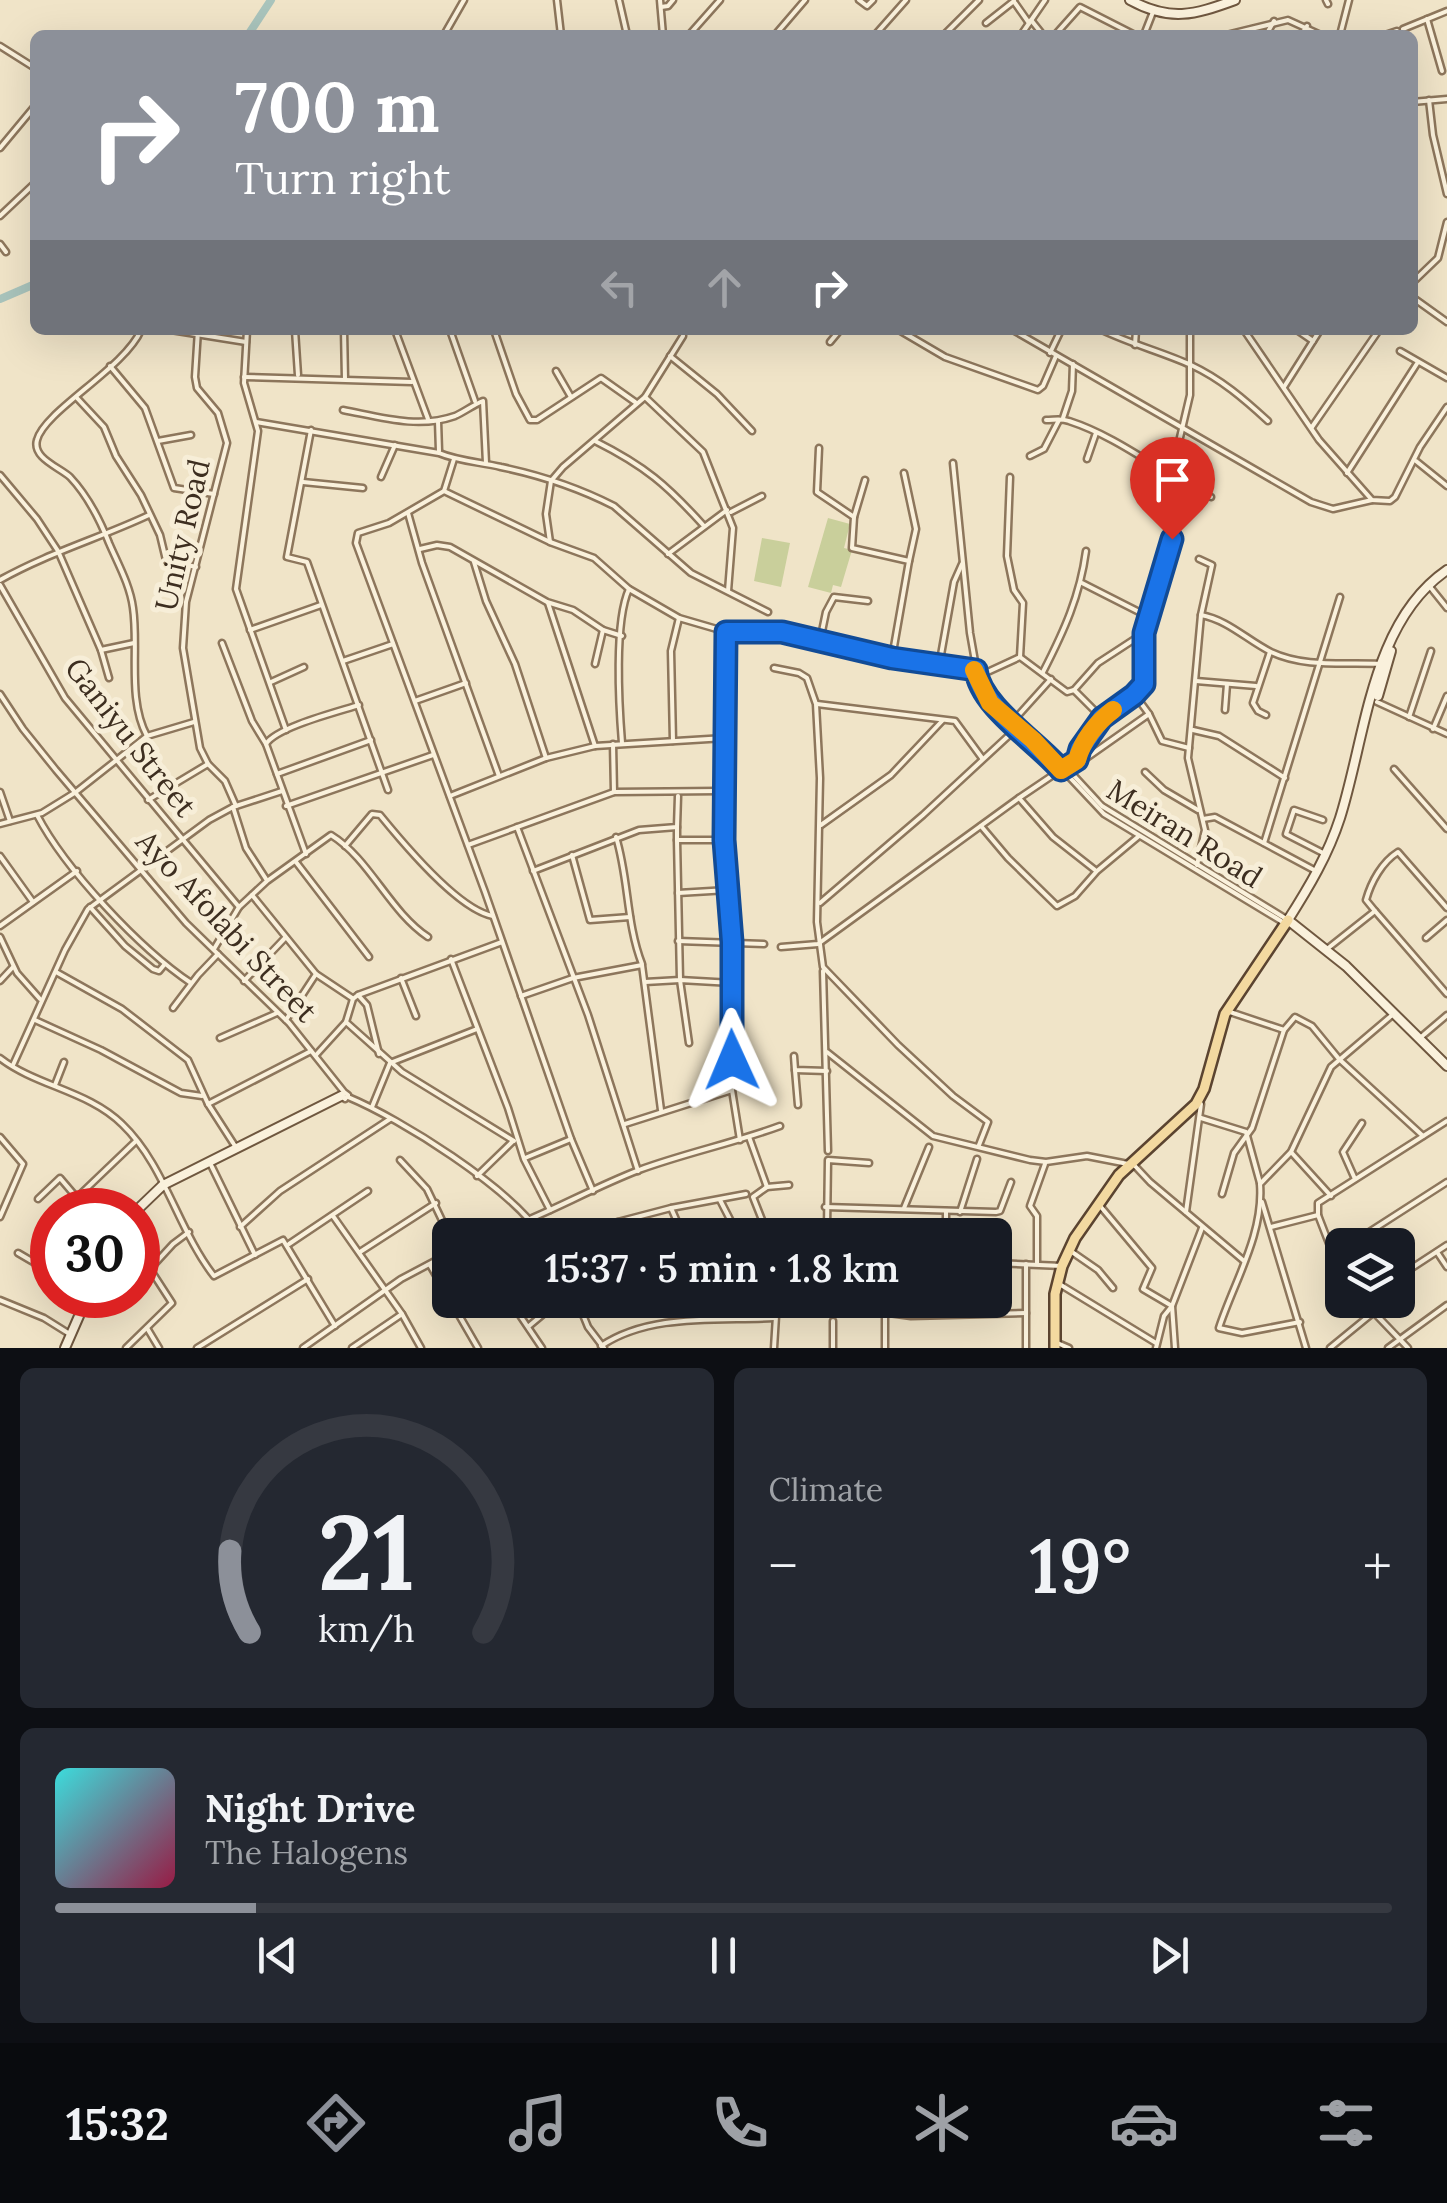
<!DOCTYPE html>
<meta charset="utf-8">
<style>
:root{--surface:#171b24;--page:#242831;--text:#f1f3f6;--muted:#9ea1a6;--line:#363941;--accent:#8c9099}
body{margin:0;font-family:Lora,serif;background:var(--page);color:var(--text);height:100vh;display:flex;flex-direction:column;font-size:38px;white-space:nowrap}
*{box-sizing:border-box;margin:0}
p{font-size:32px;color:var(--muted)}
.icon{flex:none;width:55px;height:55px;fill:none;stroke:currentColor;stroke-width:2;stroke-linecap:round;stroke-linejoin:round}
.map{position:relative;height:1348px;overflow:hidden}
.details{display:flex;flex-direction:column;gap:20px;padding:20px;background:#0d0f14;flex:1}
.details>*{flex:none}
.hud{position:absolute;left:30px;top:30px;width:1388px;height:305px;border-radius:15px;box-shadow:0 10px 40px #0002;background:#8c9099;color:#fff;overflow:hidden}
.buttons{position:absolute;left:1325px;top:1228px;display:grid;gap:20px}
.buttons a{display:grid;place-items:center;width:90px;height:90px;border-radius:15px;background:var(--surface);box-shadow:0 10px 40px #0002;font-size:50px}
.speed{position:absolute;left:30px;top:1188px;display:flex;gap:20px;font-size:50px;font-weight:700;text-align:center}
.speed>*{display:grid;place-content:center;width:130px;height:130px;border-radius:50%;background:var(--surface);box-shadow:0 10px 40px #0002;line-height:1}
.speed .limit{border:15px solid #d22;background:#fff;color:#111}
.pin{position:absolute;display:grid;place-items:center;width:85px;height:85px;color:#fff;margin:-102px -42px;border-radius:50% 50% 50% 0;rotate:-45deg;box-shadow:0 0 10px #0007}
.pin .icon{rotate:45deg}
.me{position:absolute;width:110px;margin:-55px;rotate:359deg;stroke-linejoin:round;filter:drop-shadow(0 0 8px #0008)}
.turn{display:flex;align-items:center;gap:35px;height:210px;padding:0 40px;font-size:45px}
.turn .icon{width:130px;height:130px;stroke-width:2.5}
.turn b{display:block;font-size:70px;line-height:85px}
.lanes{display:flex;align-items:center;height:95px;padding:0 40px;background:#0003;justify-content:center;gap:50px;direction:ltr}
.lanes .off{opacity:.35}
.big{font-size:75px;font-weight:600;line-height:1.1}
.details .widget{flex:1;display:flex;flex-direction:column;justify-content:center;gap:15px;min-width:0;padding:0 35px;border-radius:15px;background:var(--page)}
.details .dial{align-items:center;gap:0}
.dial svg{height:260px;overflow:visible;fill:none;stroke:var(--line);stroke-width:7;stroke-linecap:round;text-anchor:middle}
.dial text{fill:var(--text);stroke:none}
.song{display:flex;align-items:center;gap:30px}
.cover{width:120px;height:120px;border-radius:15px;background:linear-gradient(135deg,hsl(180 70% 55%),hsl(340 70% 35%))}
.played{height:10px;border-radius:5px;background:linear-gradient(90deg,var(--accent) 15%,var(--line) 15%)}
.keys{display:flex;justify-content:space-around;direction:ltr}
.heat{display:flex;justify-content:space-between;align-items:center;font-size:55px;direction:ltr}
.details .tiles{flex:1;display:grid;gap:20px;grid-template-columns:1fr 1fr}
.widget:last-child{grid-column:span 2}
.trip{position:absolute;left:432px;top:1218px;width:580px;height:100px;border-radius:15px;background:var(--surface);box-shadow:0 10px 40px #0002;font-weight:600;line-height:100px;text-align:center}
.dock{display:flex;height:160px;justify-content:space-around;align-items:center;background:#090b0e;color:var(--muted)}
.dock .icon{width:70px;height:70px}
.dock .current{color:var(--accent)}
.dock b{font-size:45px;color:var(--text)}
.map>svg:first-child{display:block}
.green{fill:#c9cf9b}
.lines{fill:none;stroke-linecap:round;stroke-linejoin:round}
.river{stroke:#a9c4bc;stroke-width:8}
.street-casing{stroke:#8d765c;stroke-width:9}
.secondary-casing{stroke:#6f573f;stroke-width:12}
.primary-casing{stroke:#5b4430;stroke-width:14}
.street{stroke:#faf1dc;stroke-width:4}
.secondary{stroke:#faf1dc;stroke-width:8}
.primary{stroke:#f3d9a0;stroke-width:9}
.route-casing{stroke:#114b97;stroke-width:25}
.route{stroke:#1a73e8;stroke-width:18}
.slow{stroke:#f59e0b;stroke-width:18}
.labels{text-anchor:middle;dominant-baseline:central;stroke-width:10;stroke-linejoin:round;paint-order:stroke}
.street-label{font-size:30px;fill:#3d2e20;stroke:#f7eed8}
</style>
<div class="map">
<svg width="1447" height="1348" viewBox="0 0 1447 1348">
<rect width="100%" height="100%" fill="#f0e4c8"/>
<g class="green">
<path d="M828 518 850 524 844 548 852 550 841 587 833 585 831 593 808 587Z"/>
<path d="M762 538 790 543 781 587 754 581Z"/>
</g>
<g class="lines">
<g class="river">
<path d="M248 35 271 0"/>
<path d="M0 299 35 284"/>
</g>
<g class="street-casing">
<g id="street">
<path d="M557 0 561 35"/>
<path d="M619 0 627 35"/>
<path d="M660 0 663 35"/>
<path d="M859 0 867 6 873 0"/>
<path d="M1326 0 1328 4"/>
<path d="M1015 3 1029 23"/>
<path d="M661 7 668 6 673 0"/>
<path d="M1427 19 1442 71"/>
<path d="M1031 20 1043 35"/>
<path d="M986 23 1014 1"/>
<path d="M1403 29 1447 11"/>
<path d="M444 35 464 0"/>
<path d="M689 35 720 0"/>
<path d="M775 35 805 0"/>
<path d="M875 35 906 0"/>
<path d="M944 35 979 0"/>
<path d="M1021 35 1045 0"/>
<path d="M1055 35 1080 7 1135 35"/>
<path d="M1144 35 1153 12"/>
<path d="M1226 35 1288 20 1321 35"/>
<path d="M1266 35 1274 21"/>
<path d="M1301 35 1307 26"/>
<path d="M1340 35 1349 0"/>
<path d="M1385 35 1397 31"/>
<path d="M0 46 35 68"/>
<path d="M1429 100 1433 135 1447 194"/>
<path d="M1412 102 1447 99"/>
<path d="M0 148 35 106"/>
<path d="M0 216 35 183"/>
<path d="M0 244 6 252"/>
<path d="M1412 283 1438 258 1447 222"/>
<path d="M1412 297 1447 322"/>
<path d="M141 330C125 368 44 411 37 440 32 458 59 467 70 477 87 495 100 520 109 543 118 564 130 585 133 608 139 648 127 699 147 736"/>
<path d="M171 330 246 342"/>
<path d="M198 330 195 377 197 388 218 413 227 443 186 602 183 648 200 748 208 764 225 781 236 806"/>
<path d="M247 330 244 383 258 431 236 589 286 730"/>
<path d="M295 330 298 375"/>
<path d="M344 330 345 379"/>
<path d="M395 330 428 419"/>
<path d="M450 330 475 401"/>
<path d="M494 330 516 394 530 420H537L601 378 635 402"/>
<path d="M899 330 945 357 1038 390 1043 386 1056 356"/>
<path d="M1013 330 1311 502 1333 509 1372 500"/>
<path d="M1102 330C1131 344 1162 352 1191 365 1221 379 1244 399 1268 421"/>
<path d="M1244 330 1319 440 1372 500 1390 501 1395 497 1420 447 1447 407"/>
<path d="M1297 330 1313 341"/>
<path d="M830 342 840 330"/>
<path d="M1135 345 1136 330"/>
<path d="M1400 351 1447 378"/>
<path d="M1050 353 1061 330"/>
<path d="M670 356 717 394 752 431"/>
<path d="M110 366 145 408 174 488 214 494"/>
<path d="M556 371 571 397"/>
<path d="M244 377 412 382"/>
<path d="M1284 387 1320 330"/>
<path d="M645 397 703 452 733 528 728 591"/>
<path d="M77 398 104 427 116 456 141 495 160 535 166 560 196 567"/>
<path d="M343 410C380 417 418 429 455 416 464 412 473 405 483 401L486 463"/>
<path d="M1063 418 1072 391 1073 364"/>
<path d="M1046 420C1054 420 1061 418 1069 421 1121 438 1162 474 1211 497"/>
<path d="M438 421 439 451"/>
<path d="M256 422 439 453C458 461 480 462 501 467 539 475 579 488 614 506L691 573 768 612"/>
<path d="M1312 427 1379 330"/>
<path d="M311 430 287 557 307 562 388 790"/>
<path d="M158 441 191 435"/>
<path d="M595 441C645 466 667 485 704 526"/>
<path d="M819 448 817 492 854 517 852 548 909 561 892 658"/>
<path d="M1030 456 1044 449 1059 420"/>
<path d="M454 459 444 491 389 523 358 533 356 543 485 892 571 1139 593 1191"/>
<path d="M1087 459 1096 433"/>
<path d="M1416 461 1447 486"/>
<path d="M953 463 970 633 979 684 990 703 1044 750 1104 814 1286 924"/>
<path d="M904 473 916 529 909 561"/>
<path d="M1347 473 1418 362"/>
<path d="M0 475 37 519 58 551 101 650 109 678"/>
<path d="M381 477 395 445"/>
<path d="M1010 477 1007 556 1014 590 1023 603 1020 657"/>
<path d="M303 482 363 488"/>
<path d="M444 491 550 542 594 558 629 589 679 618 727 632H782L892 658 974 670"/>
<path d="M1165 501 1190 395V330"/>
<path d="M731 512 762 496"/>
<path d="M408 513 422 563 499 776"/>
<path d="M854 517 865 480"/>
<path d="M550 542 546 514 551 481 563 467 645 397 683 336"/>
<path d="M420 549 437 545 450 547 547 602 573 610 603 630 622 636"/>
<path d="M668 554 727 510"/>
<path d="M474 562 486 601 515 664 546 758"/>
<path d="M0 580C48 553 100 538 149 515"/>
<path d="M1082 583 1149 617"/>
<path d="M0 585 65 698 239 907"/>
<path d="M1431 588 1447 608"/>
<path d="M548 603 595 746"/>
<path d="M1201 615C1228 620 1247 640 1271 652 1305 668 1344 662 1381 664"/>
<path d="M250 630 321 605"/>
<path d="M727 632 724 840 732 942V1090L740 1140"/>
<path d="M820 641 826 612 834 597 868 601"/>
<path d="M222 643 252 721 266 744 306 854"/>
<path d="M101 650 134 643"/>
<path d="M1020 657 1067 692 1074 690 1102 718"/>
<path d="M343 661 393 644"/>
<path d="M595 664 603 630"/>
<path d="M939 666 954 582 962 564"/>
<path d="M774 668 799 673 807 678 816 704 820 778 817 922 823 967 898 1045 953 1096 988 1122 979 1145"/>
<path d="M977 672 994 701 1040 739 1102 806 1288 920"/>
<path d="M1043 672C1064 631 1080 596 1086 551"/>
<path d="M981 675 1020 657"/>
<path d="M1196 681 1256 686"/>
<path d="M271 682 304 667"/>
<path d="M1074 690 1098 663 1144 633 1155 608 1172 539"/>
<path d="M0 694 23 729 56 770 186 923 289 1023 344 1092 341 1096 345 1099 348 1095 344 1092"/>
<path d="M1135 695 1149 714"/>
<path d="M415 701 466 683"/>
<path d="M1377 702 1447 734"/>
<path d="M817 704 955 721 982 758"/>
<path d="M1225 710 1227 684"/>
<path d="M1266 715 1258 711 1253 703 1270 652"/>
<path d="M1409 717 1431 651"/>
<path d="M1015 719 1051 679"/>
<path d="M1433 729 1447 696"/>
<path d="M1193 730 1219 736 1285 778"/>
<path d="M673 741 671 651 679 618"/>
<path d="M622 743C619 706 614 622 629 589"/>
<path d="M266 744C277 727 337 712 359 705"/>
<path d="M613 744 614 792"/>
<path d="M1077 760C1090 702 1166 708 1144 633"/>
<path d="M1394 769 1447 829"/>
<path d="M1145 772 1164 790 1198 810"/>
<path d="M277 774 371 740"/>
<path d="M0 792 10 821"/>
<path d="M450 796 546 758 595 746 725 738"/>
<path d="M1019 798 1053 837 1095 870"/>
<path d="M148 800 208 764"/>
<path d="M286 806 433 755"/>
<path d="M233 807 246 848 266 879"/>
<path d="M37 815C65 869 140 949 191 983"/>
<path d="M1203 819 1215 817 1314 870"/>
<path d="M1323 820 1294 810 1286 834 1325 854"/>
<path d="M0 824 42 813 76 792 147 736 194 722"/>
<path d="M821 825 891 775 942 721"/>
<path d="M981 826 1008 858 1057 906 1075 896 1097 871 1139 836"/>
<path d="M517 827 588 1015 638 1171"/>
<path d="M677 827V840H724"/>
<path d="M616 837C629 879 626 923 642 964"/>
<path d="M1264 843 1340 597"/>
<path d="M468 845 614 792 720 791"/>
<path d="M345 846 372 814 380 815C402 842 458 910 493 916"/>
<path d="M572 855 590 920 630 917"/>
<path d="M0 856 33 902"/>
<path d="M296 862 369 957"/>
<path d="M1197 865 1205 830 1188 758 1201 615 1212 565 1199 559"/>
<path d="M533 871 639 830 677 827 678 796"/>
<path d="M678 893 728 890"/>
<path d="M252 895 316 974 352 998"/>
<path d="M820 903 923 815 1018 727"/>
<path d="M90 907 125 946 153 969 159 971 164 965"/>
<path d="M1375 911 1366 900C1371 882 1382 862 1398 852L1447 908"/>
<path d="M0 926 77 871"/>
<path d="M0 937 17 973 40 999"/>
<path d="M1426 938 1447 920"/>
<path d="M678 941 764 944"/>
<path d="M502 942 358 995 353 999 346 1022 402 1072 514 1141"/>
<path d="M781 947 818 944 1019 798 1065 767 1085 759 1149 714 1162 741 1189 748"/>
<path d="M214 949 239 907 267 881 331 835C370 859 389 911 428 937"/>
<path d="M1327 949 1375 911 1447 994"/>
<path d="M451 959 508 1108 524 1159 550 1210"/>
<path d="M823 971 828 1151"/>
<path d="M56 972 122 1009 188 1060 208 1104 235 1146"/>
<path d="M401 978 416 1016"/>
<path d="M0 981 13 967"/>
<path d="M244 981 285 938"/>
<path d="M645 982 680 980 677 840"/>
<path d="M358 995 367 1005 379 1054"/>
<path d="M521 996 573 978 642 965 661 1110"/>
<path d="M173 1008 198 975 218 954"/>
<path d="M1230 1012 1284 1030"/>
<path d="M35 1020 101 1050 181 1093 202 1096"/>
<path d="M286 1020 316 974"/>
<path d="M220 1038 277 1013"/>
<path d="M1420 1038 1447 1015"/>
<path d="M689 1043 680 980 732 983"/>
<path d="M827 1052 933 1136 1030 1160 1046 1162 1087 1156 1128 1164"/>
<path d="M316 1055 346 1022"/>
<path d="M794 1056 795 1070 827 1071"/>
<path d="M0 1058C36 1086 89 1091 122 1124 165 1165 178 1230 214 1276L283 1240 335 1326"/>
<path d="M13 1065 65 950 88 909 209 820 233 807 282 791"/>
<path d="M795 1070 798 1105"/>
<path d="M55 1085 64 1062"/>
<path d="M348 1097C401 1119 509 1187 541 1235"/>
<path d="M208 1104 311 1051"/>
<path d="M372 1107 390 1063 477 1029"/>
<path d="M1201 1118 1246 1132 1260 1183"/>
<path d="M625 1124 732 1090"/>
<path d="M0 1137 23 1164 0 1217"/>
<path d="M749 1137 767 1187"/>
<path d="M1291 1152 1331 1196"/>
<path d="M525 1158 571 1139"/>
<path d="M400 1160 427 1189 450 1237"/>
<path d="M211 1165 255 1255"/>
<path d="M1135 1166 1150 1182 1244 1261"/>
<path d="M477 1176 513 1141"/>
<path d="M1355 1179 1343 1152 1362 1123"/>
<path d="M1222 1194 1234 1153 1252 1128 1284 1030 1295 1017 1312 1026 1339 1059 1423 1136"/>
<path d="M38 1199 60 1178 77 1198"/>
<path d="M720 1200 738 1235"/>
<path d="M1262 1202 1306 1348"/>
<path d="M825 1207 996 1212 1000 1211 1011 1182"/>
<path d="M1101 1207 1152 1268 1143 1289 1172 1306 1175 1348"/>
<path d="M671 1208 683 1235"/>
<path d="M904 1208 929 1147"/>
<path d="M64 1210 136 1141"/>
<path d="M946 1211V1235"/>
<path d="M960 1212 977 1159"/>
<path d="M1186 1212 1201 1104"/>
<path d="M333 1216 402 1314 421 1348"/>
<path d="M618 1222 625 1235"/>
<path d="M240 1227 280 1191 390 1119"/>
<path d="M1271 1227 1318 1215"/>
<path d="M827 1228 828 1160 869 1163"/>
<path d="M489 1235C541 1218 587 1190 639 1170 685 1153 734 1143 780 1126"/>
<path d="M568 1235 671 1208 746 1194"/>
<path d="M768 1235 753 1197 767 1187 789 1185"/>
<path d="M289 1244 368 1191"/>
<path d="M1349 1245 1447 1182"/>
<path d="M360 1252 436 1203"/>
<path d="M1072 1252 1098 1270 1113 1288"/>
<path d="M1437 1252 1447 1267"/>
<path d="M18 1253 52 1273"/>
<path d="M1332 1256 1342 1249"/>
<path d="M995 1263 1062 1266"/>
<path d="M1037 1264V1216L1030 1206 1045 1164"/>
<path d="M430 1265 478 1348"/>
<path d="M1342 1277 1318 1215V1203L1447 1121"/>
<path d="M1398 1277 1447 1245"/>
<path d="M138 1282 173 1244 189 1232"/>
<path d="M1061 1285 1156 1343"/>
<path d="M92 1295 114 1299 125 1295"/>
<path d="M0 1300 44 1318 68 1333"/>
<path d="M577 1300 588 1327 604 1348"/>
<path d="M1362 1300 1408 1348"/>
<path d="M515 1308 542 1348"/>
<path d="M874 1311 911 1316 1026 1313"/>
<path d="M885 1311V1348"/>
<path d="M1300 1322 1242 1333 1219 1328C1234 1282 1264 1234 1260 1184L1291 1152 1331 1067 1391 1016"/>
<path d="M529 1326 560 1300"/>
<path d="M147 1328 159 1348"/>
<path d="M1055 1342 1069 1348"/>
<path d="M601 1346C650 1313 717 1321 774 1318"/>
<path d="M126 1348 172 1303 150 1269"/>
<path d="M197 1348 308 1279"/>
<path d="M303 1348 401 1279 450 1253"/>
<path d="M352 1348 402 1314"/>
<path d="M774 1348 777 1300"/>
<path d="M833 1348V1321"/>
<path d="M1026 1348V1264"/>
<path d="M1156 1348 1164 1316 1172 1306 1202 1228"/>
<path d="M1330 1348 1374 1312"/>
<path d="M1388 1348 1447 1305"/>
</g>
</g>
<g class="secondary-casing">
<g id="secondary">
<path d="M1130 0C1170 22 1194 15 1235 0"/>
<path d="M1447 570C1371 622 1366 736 1340 818 1328 855 1309 887 1288 920L1346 966 1447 1066"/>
<path d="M1378 696 1391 651"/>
<path d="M137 1210 163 1185 341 1096"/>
<path d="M65 1348 79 1316 84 1295"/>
</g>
</g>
<g class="primary-casing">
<path id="primary" d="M1055 1348V1294L1062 1266 1075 1238 1119 1175 1196 1104 1204 1089 1225 1014 1288 920"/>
</g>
<use href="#street" class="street"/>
<use href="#secondary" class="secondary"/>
<use href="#primary" class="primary"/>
</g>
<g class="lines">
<g class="route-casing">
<path id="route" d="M732 1060V942L724 840 726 632H782L892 658 976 670C980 706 1036 741 1061 770L1077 760 1080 749 1102 718 1134 695 1144 684V633L1172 539"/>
</g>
<use href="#route" class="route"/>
<path class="slow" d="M974 670 990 703 1033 740 1061 770 1077 760C1082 741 1097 722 1113 710"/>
</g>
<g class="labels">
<g class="street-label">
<text transform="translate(182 535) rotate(-77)">Unity Road</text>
<text transform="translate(131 737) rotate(52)">Ganiyu Street</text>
<text transform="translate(1185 833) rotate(32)">Meiran Road</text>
<text transform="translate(227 926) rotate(47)">Ayo Afolabi Street</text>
</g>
</g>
</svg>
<div class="buttons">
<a><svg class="icon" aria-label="layers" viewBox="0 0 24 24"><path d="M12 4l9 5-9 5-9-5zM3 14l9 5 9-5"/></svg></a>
</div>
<div class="speed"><div class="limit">30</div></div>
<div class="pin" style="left:1172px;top:539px;background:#d93025"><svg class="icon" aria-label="arrive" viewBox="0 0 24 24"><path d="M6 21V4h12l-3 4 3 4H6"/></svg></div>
<svg class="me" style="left:732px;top:1060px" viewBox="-20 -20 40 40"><path d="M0-17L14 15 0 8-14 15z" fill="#1a73e8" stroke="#fff" stroke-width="4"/></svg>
<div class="trip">15:37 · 5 min · 1.8 km</div>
<div class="hud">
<div class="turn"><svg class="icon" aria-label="right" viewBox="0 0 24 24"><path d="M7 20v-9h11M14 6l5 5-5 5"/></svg><div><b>700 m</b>Turn right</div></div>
<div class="lanes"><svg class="icon off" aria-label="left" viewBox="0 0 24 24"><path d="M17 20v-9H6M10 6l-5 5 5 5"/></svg><svg class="icon off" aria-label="ahead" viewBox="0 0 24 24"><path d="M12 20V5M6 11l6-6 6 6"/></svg><svg class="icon" aria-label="right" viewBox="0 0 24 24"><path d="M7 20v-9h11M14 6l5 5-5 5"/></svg></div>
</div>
</div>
<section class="details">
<div class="tiles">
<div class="widget dial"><svg viewBox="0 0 100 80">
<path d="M14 69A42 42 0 1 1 86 69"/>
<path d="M14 69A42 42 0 0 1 8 44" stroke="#8c9099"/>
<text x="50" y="56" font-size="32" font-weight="700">21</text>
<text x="50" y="72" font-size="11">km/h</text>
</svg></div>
<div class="widget"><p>Climate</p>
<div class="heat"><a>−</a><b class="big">19°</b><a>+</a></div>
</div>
<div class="widget">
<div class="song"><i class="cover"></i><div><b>Night Drive</b><p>The Halogens</p></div></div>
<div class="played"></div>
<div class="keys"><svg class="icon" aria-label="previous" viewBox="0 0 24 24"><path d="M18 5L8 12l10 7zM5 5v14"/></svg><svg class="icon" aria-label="pause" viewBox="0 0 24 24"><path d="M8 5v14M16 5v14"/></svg><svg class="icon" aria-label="next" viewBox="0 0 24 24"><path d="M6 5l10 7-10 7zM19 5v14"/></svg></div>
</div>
</div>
</section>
<nav class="dock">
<b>15:32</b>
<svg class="icon current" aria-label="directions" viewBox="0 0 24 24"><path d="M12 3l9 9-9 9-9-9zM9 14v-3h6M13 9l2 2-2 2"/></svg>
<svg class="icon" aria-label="music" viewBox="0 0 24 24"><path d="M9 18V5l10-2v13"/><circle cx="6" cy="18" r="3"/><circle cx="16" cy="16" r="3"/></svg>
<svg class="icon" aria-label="phone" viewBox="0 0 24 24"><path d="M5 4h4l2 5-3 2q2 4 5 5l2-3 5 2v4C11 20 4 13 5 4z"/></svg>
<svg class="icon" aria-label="climate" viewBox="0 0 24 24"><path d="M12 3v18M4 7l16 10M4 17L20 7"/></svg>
<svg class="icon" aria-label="car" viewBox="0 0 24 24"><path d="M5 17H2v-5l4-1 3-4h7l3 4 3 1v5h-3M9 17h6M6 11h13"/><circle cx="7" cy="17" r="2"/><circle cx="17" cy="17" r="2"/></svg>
<svg class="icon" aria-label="filters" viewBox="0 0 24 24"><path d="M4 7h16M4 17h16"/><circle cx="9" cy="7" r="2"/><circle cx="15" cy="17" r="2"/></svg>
</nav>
